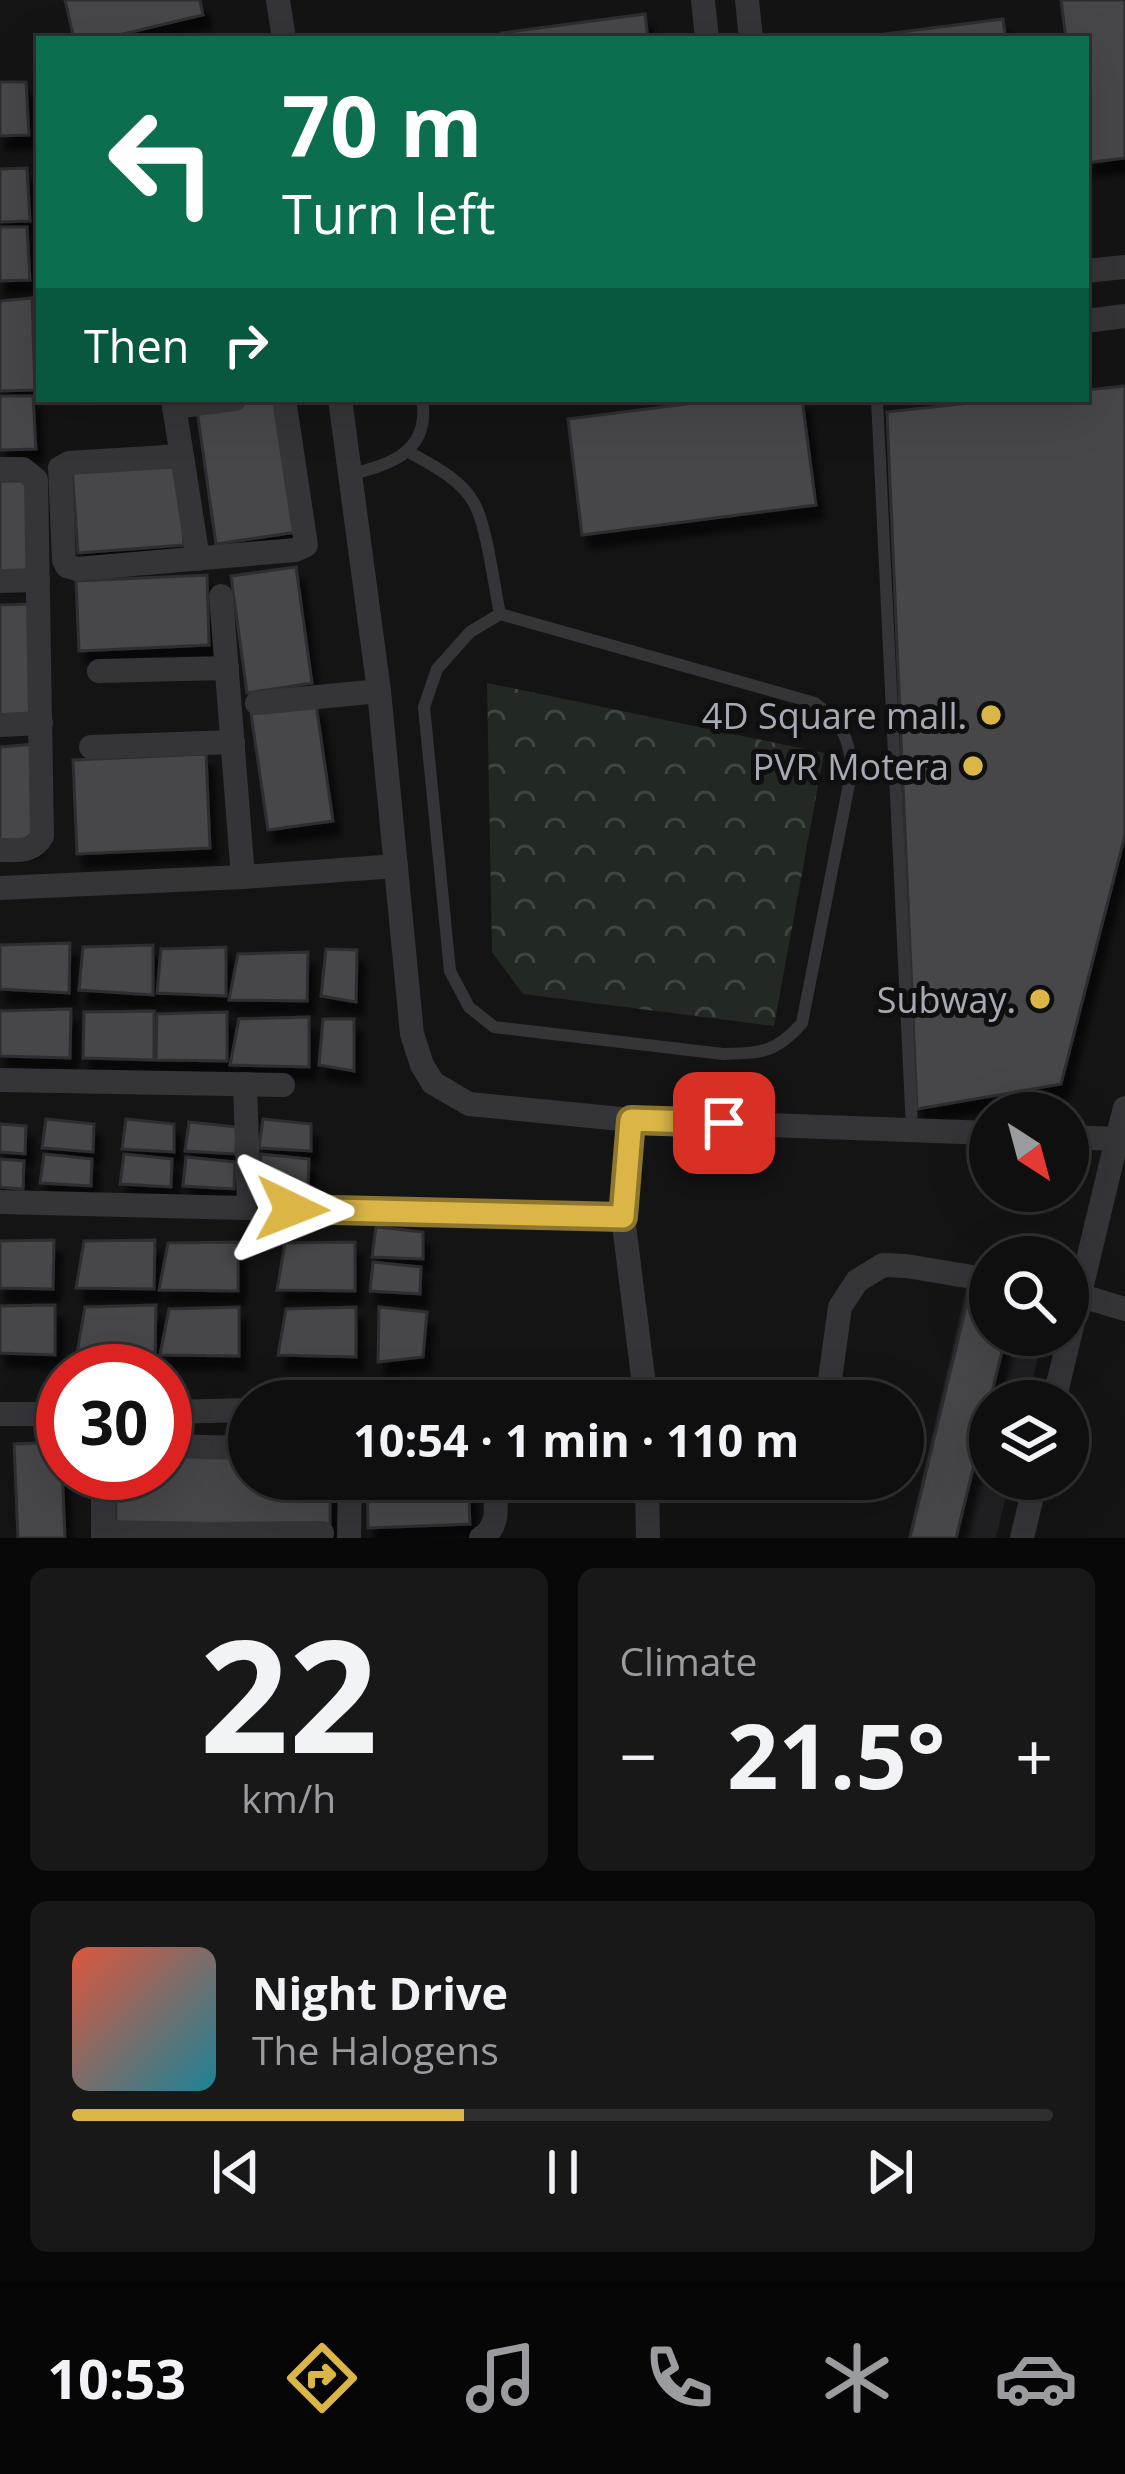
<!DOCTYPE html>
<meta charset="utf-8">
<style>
:root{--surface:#0f0f10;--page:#181819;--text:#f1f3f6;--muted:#9b9c9f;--line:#2f2f30;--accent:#dbb646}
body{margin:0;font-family:"Open Sans",sans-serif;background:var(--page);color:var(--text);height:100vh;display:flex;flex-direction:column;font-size:45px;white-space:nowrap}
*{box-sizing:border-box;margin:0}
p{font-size:39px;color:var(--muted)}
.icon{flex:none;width:66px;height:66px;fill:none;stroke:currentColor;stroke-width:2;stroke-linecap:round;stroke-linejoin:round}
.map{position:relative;height:1538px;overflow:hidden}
.side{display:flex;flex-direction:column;gap:30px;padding:30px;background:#080809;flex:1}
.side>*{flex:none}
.guide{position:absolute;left:36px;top:36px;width:1053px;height:366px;border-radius:0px;box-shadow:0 12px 48px #0002,0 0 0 3px var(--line);background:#0b6e4f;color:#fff;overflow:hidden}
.needle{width:78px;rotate:144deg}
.controls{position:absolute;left:969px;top:1092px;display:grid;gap:24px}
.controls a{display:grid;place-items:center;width:120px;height:120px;border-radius:50%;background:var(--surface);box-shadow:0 12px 48px #0002,0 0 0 3px var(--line);font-size:60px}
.speed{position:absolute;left:36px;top:1344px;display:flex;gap:24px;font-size:60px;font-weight:700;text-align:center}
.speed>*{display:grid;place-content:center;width:156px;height:156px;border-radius:50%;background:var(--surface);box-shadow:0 12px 48px #0002,0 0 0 3px var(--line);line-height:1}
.speed .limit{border:18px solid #d22;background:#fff;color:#111}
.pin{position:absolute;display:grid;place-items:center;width:102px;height:102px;color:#fff;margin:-51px;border-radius:24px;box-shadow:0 6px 18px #0006}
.me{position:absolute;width:132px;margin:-66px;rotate:92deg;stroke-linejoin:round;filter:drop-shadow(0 0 9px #0008)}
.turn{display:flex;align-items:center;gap:42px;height:252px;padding:0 48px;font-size:54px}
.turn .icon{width:156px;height:156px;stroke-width:2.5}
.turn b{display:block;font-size:84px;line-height:102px}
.then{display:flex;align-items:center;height:114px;padding:0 48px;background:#0003;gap:24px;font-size:45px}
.big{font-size:90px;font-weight:700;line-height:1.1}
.side .tile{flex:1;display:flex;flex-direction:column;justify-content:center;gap:18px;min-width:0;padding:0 42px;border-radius:18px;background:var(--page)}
.side .dial{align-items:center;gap:0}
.dial b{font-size:156px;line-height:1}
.song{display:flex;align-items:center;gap:36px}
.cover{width:144px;height:144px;border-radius:18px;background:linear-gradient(135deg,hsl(10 70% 55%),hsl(190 70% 35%))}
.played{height:12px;border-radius:6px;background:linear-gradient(90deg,var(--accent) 40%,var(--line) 40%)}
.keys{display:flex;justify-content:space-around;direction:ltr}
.heat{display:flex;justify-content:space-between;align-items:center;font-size:66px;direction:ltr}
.side .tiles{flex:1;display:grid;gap:30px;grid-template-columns:1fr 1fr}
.tile:last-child{grid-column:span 2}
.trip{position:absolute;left:228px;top:1380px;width:696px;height:120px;border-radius:60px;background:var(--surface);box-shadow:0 12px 48px #0002,0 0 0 3px var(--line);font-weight:700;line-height:120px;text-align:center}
.tab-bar{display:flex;height:192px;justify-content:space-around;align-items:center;background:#060606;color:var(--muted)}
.tab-bar .icon{width:84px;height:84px}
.tab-bar .current{color:var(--accent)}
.tab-bar b{font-size:54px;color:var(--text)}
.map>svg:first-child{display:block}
.built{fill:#202022}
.forest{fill:url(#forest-crowns)}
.building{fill:#46464a;stroke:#2e2e31;stroke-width:3;filter:url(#shadow)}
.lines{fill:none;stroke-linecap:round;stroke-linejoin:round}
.service{stroke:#353539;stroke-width:12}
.minor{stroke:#353539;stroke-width:24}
.route-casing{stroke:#8e762e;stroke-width:30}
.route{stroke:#dbb646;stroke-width:21}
.poi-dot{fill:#dbb646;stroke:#0f0f10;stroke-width:4.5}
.labels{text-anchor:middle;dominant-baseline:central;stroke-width:10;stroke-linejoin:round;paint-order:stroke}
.poi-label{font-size:36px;fill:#a7aab4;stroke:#0f0f10;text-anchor:end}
</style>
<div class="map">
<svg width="1125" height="1538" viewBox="0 0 1125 1538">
<defs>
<pattern id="forest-crowns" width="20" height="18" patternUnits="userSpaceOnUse" patternTransform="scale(3)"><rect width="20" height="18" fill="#222923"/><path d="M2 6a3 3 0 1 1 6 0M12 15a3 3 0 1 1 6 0" fill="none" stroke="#3f4541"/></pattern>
<filter id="shadow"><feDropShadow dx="7" dy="13" stdDeviation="3" flood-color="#0009"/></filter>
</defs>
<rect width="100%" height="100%" fill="#141415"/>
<path class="built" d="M968 1280 990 1335H1043L1028 1401H990V1479H1010L996 1538H908Z"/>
<path class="forest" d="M487 683 824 753 774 1026 523 994 492 952Z"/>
<g class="building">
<path d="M65 0H200L203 15 102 39H74Z"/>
<path d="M1061 0H1125V158L1086 163V39H1066Z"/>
<path d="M645 14 648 39H502L501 33Z"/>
<path d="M1003 19 1006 39H861V37Z"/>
<path d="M0 82H26L29 135 0 136Z"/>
<path d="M27 168 30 221 0 222V169Z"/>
<path d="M0 227H27L30 280 0 281Z"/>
<path d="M32 298 35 390 0 391V301Z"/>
<path d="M1125 386V835L1061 1084 917 1109 887 412 1005 399H1086V390Z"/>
<path d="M0 396H33L36 449 0 450Z"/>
<path d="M278 399 297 532 216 544 197 410Z"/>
<path d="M725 399H802L816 505 582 535 568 419Z"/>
<path d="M178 459 184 545 78 553 72 467Z"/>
<path d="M0 481H28L32 577H0Z"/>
<path d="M296 567 312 683 247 693 231 576Z"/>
<path d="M207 575 209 645 79 651 76 581Z"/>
<path d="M33 604 37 716 0 717V605Z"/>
<path d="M316 704 333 821 268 830 251 714Z"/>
<path d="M37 744 34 843 0 845V747Z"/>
<path d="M206 754 210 848 77 854 73 760Z"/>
<path d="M70 943 69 993 0 989V945Z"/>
<path d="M153 945V995L79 990 83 947Z"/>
<path d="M226 947V996L157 993 161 949Z"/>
<path d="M326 949 357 950 356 1002 321 996Z"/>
<path d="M308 952 307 1001 229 1000 238 954Z"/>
<path d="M71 1009 70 1058 0 1056V1011Z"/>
<path d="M154 1011V1060L83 1058 84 1012Z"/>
<path d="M227 1012V1061L156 1060 157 1014Z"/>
<path d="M309 1017V1067L230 1065 239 1019Z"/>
<path d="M323 1019H354V1071L319 1065Z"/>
<path d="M46 1119 94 1124 93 1152 42 1148Z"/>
<path d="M126 1119 174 1124V1152L122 1149Z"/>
<path d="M263 1119 311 1124V1151L259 1148Z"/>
<path d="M189 1122 237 1127 236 1154 185 1151Z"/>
<path d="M0 1124 26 1126 25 1154 0 1152Z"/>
<path d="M44 1154 92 1159 91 1186 40 1183Z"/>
<path d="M124 1154 172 1159 171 1187 120 1184Z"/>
<path d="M261 1154 309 1159 308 1186 257 1183Z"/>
<path d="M186 1157 235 1162 234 1189 183 1186Z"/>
<path d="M0 1159 24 1161 23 1189 0 1187Z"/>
<path d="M376 1227 423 1232V1259L372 1257Z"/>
<path d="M54 1240 53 1289 0 1288V1241Z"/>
<path d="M155 1240 154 1289 76 1288 84 1241Z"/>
<path d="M238 1242V1291L159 1290 168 1243Z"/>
<path d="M355 1242V1291L277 1290 285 1243Z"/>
<path d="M373 1262 421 1267 420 1294 370 1291Z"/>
<path d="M971 1286 990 1291V1335H1006L956 1538H910Z"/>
<path d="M55 1305V1355L0 1353V1306Z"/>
<path d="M156 1305 155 1355 77 1353 85 1307Z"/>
<path d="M239 1307V1356L160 1355 169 1309Z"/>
<path d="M356 1307V1357L278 1355 286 1309Z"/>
<path d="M379 1307 427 1312 423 1357 378 1362Z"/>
<path d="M61 1442 65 1538H18L14 1444Z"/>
<path d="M249 1454V1479H330V1524L116 1527V1473H165V1455Z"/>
<path d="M367 1479H468L470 1524 368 1528Z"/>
</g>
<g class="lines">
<g class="service">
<path d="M877 399 912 1129"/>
<path d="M407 451C430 464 460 478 474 503 487 526 494 586 500 614L470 632 437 669 424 707 450 971 469 1007 494 1027 723 1054C761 1053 776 1053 802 1023L852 769C849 737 841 722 815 703L500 614"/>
<path d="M351 474C392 465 431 450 422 399"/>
</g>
<g class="minor">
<path d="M278 0 284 39"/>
<path d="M703 0 707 39"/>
<path d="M747 0 751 39"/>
<path d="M1086 271 1125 267"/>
<path d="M1086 321 1125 316"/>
<path d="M173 399 174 407 235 399"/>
<path d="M340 399 379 691 412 1034 422 1065 433 1083 469 1104 631 1120 990 1133"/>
<path d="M174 407 182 456 69 463 60 468 64 560 67 566 77 569 295 550 306 545 284 399"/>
<path d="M182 456 198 559"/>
<path d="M0 469H23L36 480 42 836C33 853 17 850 0 850"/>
<path d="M0 581 38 580"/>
<path d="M221 596 243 877"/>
<path d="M99 671 227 668"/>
<path d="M257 703 379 691"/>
<path d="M0 725 41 723"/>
<path d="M91 747 233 742"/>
<path d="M0 888 243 877 396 866"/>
<path d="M0 1080 283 1085"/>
<path d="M245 1084 249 1208"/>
<path d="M631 1120 623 1217 646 1401"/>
<path d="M1117 1139 1125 1108"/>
<path d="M0 1202 623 1217"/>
<path d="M1068 1292 1125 1309"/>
<path d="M827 1401 840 1307 857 1281 883 1265 906 1266 990 1280"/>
<path d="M1054 1401 1117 1139 1068 1137"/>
<path d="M165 1412 249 1410"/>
<path d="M0 1414H63"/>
<path d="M165 1446 249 1448"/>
<path d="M647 1479 648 1538"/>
<path d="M816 1484 817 1479"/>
<path d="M103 1532 213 1534V1538"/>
<path d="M213 1534 322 1533"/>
<path d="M103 1538V1473"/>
<path d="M349 1538 350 1479"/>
<path d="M481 1538C502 1526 495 1501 494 1479"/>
<path d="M1022 1538 1036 1479"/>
</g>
</g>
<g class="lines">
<g class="route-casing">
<path id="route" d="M292 1209 623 1217 631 1120 724 1123"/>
</g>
<use href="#route" class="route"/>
</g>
<g class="poi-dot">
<circle cx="991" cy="715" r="12"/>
<circle cx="973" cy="766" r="12"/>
<circle cx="1040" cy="999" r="12"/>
</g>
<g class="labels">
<g class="poi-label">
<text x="967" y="715">4D Square mall.</text>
<text x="949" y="766">PVR Motera</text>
<text x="1016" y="999">Subway.</text>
</g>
</g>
</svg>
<div class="controls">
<a><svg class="needle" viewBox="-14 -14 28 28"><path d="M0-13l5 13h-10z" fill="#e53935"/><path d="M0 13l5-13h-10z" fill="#9b9c9f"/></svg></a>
<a><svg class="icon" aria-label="search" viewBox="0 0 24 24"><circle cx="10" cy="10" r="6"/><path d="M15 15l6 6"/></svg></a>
<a><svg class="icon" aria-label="layers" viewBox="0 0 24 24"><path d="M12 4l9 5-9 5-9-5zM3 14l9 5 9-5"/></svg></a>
</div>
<div class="speed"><div class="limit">30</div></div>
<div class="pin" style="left:724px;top:1123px;background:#d93025"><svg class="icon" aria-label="arrive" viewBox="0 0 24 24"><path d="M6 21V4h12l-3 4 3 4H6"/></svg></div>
<svg class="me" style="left:292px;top:1209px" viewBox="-20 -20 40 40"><path d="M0-17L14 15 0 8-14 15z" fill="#dbb646" stroke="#fff" stroke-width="4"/></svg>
<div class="trip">10:54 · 1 min · 110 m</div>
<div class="guide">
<div class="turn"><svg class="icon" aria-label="left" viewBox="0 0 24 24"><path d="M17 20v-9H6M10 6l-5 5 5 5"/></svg><div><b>70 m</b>Turn left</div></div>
<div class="then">Then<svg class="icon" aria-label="right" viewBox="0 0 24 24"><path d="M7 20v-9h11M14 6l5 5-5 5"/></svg></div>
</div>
</div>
<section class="side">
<div class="tiles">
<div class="tile dial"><b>22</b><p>km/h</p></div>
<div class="tile"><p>Climate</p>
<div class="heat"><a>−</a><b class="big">21.5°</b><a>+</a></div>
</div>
<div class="tile">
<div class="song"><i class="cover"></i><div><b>Night Drive</b><p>The Halogens</p></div></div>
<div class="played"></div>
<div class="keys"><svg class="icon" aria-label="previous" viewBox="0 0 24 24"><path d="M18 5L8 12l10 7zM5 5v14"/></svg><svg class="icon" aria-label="pause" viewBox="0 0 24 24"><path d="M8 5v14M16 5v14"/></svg><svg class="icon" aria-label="next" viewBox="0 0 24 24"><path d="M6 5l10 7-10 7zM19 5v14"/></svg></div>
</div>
</div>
</section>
<nav class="tab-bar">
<b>10:53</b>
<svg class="icon current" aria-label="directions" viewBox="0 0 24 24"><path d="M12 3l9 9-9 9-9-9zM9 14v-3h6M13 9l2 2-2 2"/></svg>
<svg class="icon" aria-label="music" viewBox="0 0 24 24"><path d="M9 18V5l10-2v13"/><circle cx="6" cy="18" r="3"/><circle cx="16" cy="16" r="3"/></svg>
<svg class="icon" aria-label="phone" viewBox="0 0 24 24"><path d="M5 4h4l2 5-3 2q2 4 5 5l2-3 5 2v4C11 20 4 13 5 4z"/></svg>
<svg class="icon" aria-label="climate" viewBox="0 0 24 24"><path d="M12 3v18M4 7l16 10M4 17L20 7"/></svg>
<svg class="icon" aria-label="car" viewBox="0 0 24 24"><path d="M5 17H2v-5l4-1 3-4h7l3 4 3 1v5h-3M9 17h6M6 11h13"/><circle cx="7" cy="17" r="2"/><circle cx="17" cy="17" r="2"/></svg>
</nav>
